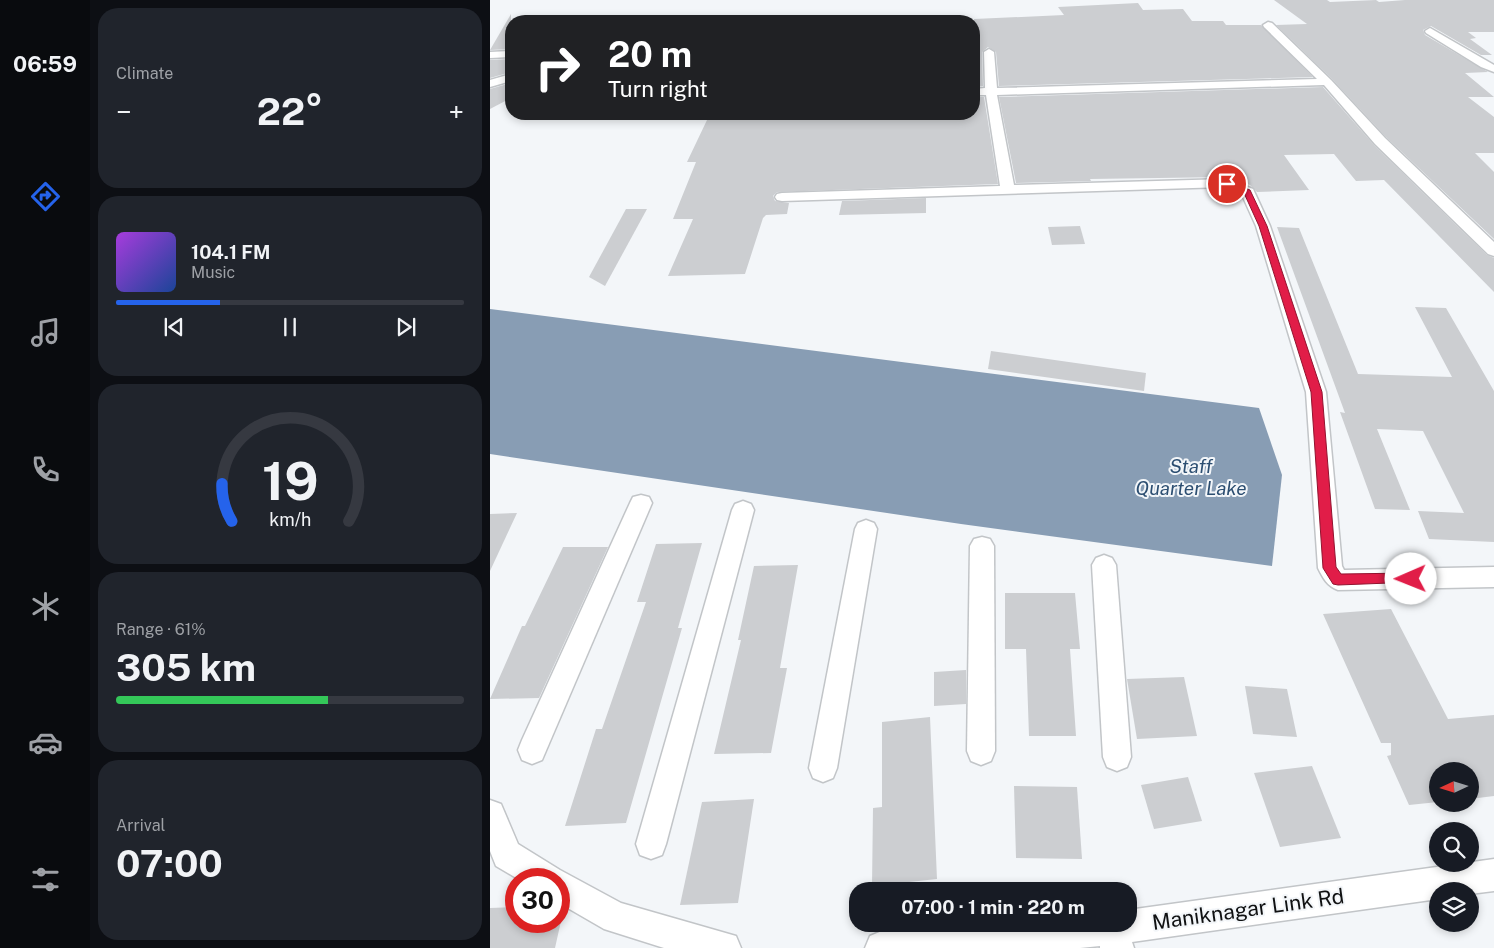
<!DOCTYPE html>
<meta charset="utf-8">
<style>
:root{--surface:#171b24;--page:#20242c;--text:#f1f3f6;--muted:#9ea1a6;--line:#363941;--accent:#2563eb}
body{margin:0;font-family:"Public Sans",sans-serif;background:var(--page);color:var(--text);height:100vh;display:flex;flex-direction:column;font-size:19px;white-space:nowrap}
*{box-sizing:border-box;margin:0}
p{font-size:16px;color:var(--muted)}
.icon{flex:none;width:28px;height:28px;fill:none;stroke:currentColor;stroke-width:2;stroke-linecap:round;stroke-linejoin:round}
.map{position:relative;flex:1;overflow:hidden}
.details{display:flex;flex-direction:column;gap:8px;padding:8px;background:#0d0f14;width:400px}
.details>*{flex:none}
.guide{position:absolute;left:15px;top:15px;width:475px;height:105px;border-radius:20px;box-shadow:0 2px 8px #0003;background:#202124;color:#fff;overflow:hidden}
.needle{width:32px;rotate:266deg}
.buttons{position:absolute;left:939px;top:762px;display:grid;gap:10px}
.buttons a{display:grid;place-items:center;width:50px;height:50px;border-radius:50%;background:var(--surface);box-shadow:0 2px 8px #0003;font-size:25px}
.speed{position:absolute;left:15px;top:868px;display:flex;gap:10px;font-size:25px;font-weight:700;text-align:center}
.speed>*{display:grid;place-content:center;width:65px;height:65px;border-radius:50%;background:var(--surface);box-shadow:0 2px 8px #0003;line-height:1}
.speed .limit{border:8px solid #d22;background:#fff;color:#111}
.pin{position:absolute;display:grid;place-items:center;width:42px;height:42px;color:#fff;margin:-21px;border:2px solid #fff;border-radius:50%;box-shadow:0 1px 5px #0007}
.me{position:absolute;width:55px;margin:-28px;rotate:269deg;stroke-linejoin:round;filter:drop-shadow(0 0 4px #0008)}
.turn{display:flex;align-items:center;gap:18px;height:105px;padding:0 20px;font-size:22px}
.turn .icon{width:65px;height:65px;stroke-width:2.5}
.turn b{display:block;font-size:35px;line-height:42px}
.big{font-size:38px;font-weight:700;line-height:1.1}
.details .card{flex:1;display:flex;flex-direction:column;justify-content:center;gap:8px;min-width:0;padding:0 18px;border-radius:20px;background:var(--page)}
.details .dial{align-items:center;gap:0}
.dial svg{height:130px;overflow:visible;fill:none;stroke:var(--line);stroke-width:7;stroke-linecap:round;text-anchor:middle}
.dial text{fill:var(--text);stroke:none}
.song{display:flex;align-items:center;gap:15px}
.cover{width:60px;height:60px;border-radius:8px;background:linear-gradient(135deg,hsl(280 70% 55%),hsl(220 70% 35%))}
.played{height:5px;border-radius:2px;background:linear-gradient(90deg,var(--accent) 30%,var(--line) 30%)}
.keys{display:flex;justify-content:space-around;direction:ltr}
.heat{display:flex;justify-content:space-between;align-items:center;font-size:28px;direction:ltr}
.charge{height:8px;border-radius:4px;background:linear-gradient(90deg,#34c759 61%,var(--line) 0)}
.trip{position:absolute;left:359px;top:882px;width:288px;height:50px;border-radius:20px;background:var(--surface);box-shadow:0 2px 8px #0003;font-weight:700;line-height:50px;text-align:center}
main{display:flex;flex:1;min-height:0}
.tabs{display:flex;flex-direction:column;width:90px;justify-content:space-around;align-items:center;background:#090b0e;color:var(--muted)}
.tabs .icon{width:35px;height:35px}
.tabs .current{color:var(--accent)}
.tabs b{font-size:22px;color:var(--text)}
.map>svg:first-child{display:block}
.water{fill:#889db4}
.building{fill:#ccced1}
.lines{fill:none;stroke-linecap:round;stroke-linejoin:round}
.minor-casing{stroke:#c2c5c8;stroke-width:3}
.minor{fill:#fff;fill-rule:evenodd}
.route{fill:#e11d48;stroke:#92132f}
.labels{text-anchor:middle;dominant-baseline:central;stroke-width:4;stroke-linejoin:round;paint-order:stroke}
.water-label{font-size:19px;font-style:italic;fill:#2c4e71;stroke:#f3f6f9}
.near-street-label{font-size:21px;fill:#101112;stroke:#f3f6f9}
</style>
<main>
<nav class="tabs">
<b>06:59</b>
<svg class="icon current" aria-label="directions" viewBox="0 0 24 24"><path d="M12 3l9 9-9 9-9-9zM9 14v-3h6M13 9l2 2-2 2"/></svg>
<svg class="icon" aria-label="music" viewBox="0 0 24 24"><path d="M9 18V5l10-2v13"/><circle cx="6" cy="18" r="3"/><circle cx="16" cy="16" r="3"/></svg>
<svg class="icon" aria-label="phone" viewBox="0 0 24 24"><path d="M5 4h4l2 5-3 2q2 4 5 5l2-3 5 2v4C11 20 4 13 5 4z"/></svg>
<svg class="icon" aria-label="climate" viewBox="0 0 24 24"><path d="M12 3v18M4 7l16 10M4 17L20 7"/></svg>
<svg class="icon" aria-label="car" viewBox="0 0 24 24"><path d="M5 17H2v-5l4-1 3-4h7l3 4 3 1v5h-3M9 17h6M6 11h13"/><circle cx="7" cy="17" r="2"/><circle cx="17" cy="17" r="2"/></svg>
<svg class="icon" aria-label="filters" viewBox="0 0 24 24"><path d="M4 7h16M4 17h16"/><circle cx="9" cy="7" r="2"/><circle cx="15" cy="17" r="2"/></svg>
</nav>
<section class="details">
<div class="card"><p>Climate</p>
<div class="heat"><a>−</a><b class="big">22°</b><a>+</a></div>
</div>
<div class="card">
<div class="song"><i class="cover"></i><div><b>104.1 FM</b><p>Music</p></div></div>
<div class="played"></div>
<div class="keys"><svg class="icon" aria-label="previous" viewBox="0 0 24 24"><path d="M18 5L8 12l10 7zM5 5v14"/></svg><svg class="icon" aria-label="pause" viewBox="0 0 24 24"><path d="M8 5v14M16 5v14"/></svg><svg class="icon" aria-label="next" viewBox="0 0 24 24"><path d="M6 5l10 7-10 7zM19 5v14"/></svg></div>
</div>
<div class="card dial"><svg viewBox="0 0 100 80">
<path d="M14 69A42 42 0 1 1 86 69"/>
<path d="M14 69A42 42 0 0 1 8 46" stroke="#2563eb"/>
<text x="50" y="56" font-size="32" font-weight="700">19</text>
<text x="50" y="72" font-size="11">km/h</text>
</svg></div>
<div class="card"><p>Range · 61%</p><b class="big">305 km</b><div class="charge"></div></div>
<div class="card"><p>Arrival</p><b class="big">07:00</b></div>
</section>
<div class="map">
<svg width="1004" height="948" viewBox="0 0 1004 948">
<rect width="100%" height="100%" fill="#f3f6f9"/>
<path class="water" d="M0 309 769 408 792 475 782 566 471 524 0 454Z"/>
<g class="building">
<path d="M784 0H837L840 2 886 0 889 2 915 0H1004V32H978L986 38 980 39 1002 55H991L941 26 933 30 935 35 998 72 975 73 1004 97H978L1004 117V153H985L1004 172V239L896 137 842 79 786 25 817 24Z"/>
<path d="M648 3 653 10 693 9 702 21H733L736 25H771L823 77 509 86 506 52 498 47 492 52 493 86 484 87V19L574 15 568 7Z"/>
<path d="M21 14V49L0 50Z"/>
<path d="M21 59V72L0 78V60Z"/>
<path d="M21 83V98L0 109V89Z"/>
<path d="M833 87 884 145 997 255 1004 258V292L894 180 866 181 844 154 794 155 819 190 767 192 760 185 737 177 600 179 601 181 526 183 509 97Z"/>
<path d="M484 97H494L508 184 287 192 283 196 285 201 299 203 297 214 276 215 273 218 255 274 178 276 203 219H183L206 162H197L217 120H245L248 114H384V117L484 114Z"/>
<path d="M436 198V213L349 215 352 201Z"/>
<path d="M136 209H157L115 286 99 277Z"/>
<path d="M590 226 595 244 562 245 558 227Z"/>
<path d="M787 227 809 228 868 374 962 377 925 307 956 308 1004 391V542L939 539 928 511 974 513 933 431 887 429 920 510 885 509 850 412 855 413Z"/>
<path d="M501 351 656 373 654 391 498 369Z"/>
<path d="M27 513 0 571V514Z"/>
<path d="M212 543 188 628H192L136 823 75 826 106 729H112L156 602H147L166 544Z"/>
<path d="M73 547H118L49 698 0 699 32 626H35Z"/>
<path d="M308 565 290 668H297L281 753 224 754 251 640H248L264 566Z"/>
<path d="M515 593H585L590 649H580L586 736H539L536 649H515Z"/>
<path d="M901 609 958 719 1004 715V796L980 799V771H948V802L919 805 897 756 901 755V743H891L833 614Z"/>
<path d="M476 670V704L444 706V672Z"/>
<path d="M694 677 707 736 647 739 637 679Z"/>
<path d="M755 686 797 689 807 737 763 734Z"/>
<path d="M440 717 447 879 382 886 383 808 392 807V722Z"/>
<path d="M822 766 851 838 790 847 764 773Z"/>
<path d="M698 777 712 821 664 829 651 785Z"/>
<path d="M524 786 587 787 592 859 526 858Z"/>
<path d="M264 799 248 903 190 905 212 802Z"/>
<path d="M26 907V921H71L65 948H0V908Z"/>
</g>
<g class="lines">
<g class="minor-casing">
<g id="minor">
<path d="M778 22 782 23 841 80 895 138 1004 242V256L998 254 885 144 834 85 507 95 524 185 737 179 763 189 780 226 836 392 852 566 854 570 1004 567V587L848 590C837 586 833 578 828 568L816 392 766 226 752 195 735 187 292 201 287 200 285 197 287 194 292 193 510 186 496 95H484V89L495 88 494 52 499 49 504 52 507 88 827 79 774 27 773 25Z"/>
<path d="M940 28 1004 65V72L991 67 936 33 935 31Z"/>
<path d="M21 51V57L0 58V52Z"/>
<path d="M21 74V81L0 87V80Z"/>
<path d="M151 495 159 497 162 503 52 760 42 764 32 760 28 750 32 740 140 503 143 497Z"/>
<path d="M253 501 261 504 264 510 176 844 172 855 161 859 150 855 146 844 242 510 245 504Z"/>
<path d="M376 520 384 523 387 529 347 768 343 778 333 782 323 778 319 768 365 529 368 523Z"/>
<path d="M492 537 500 539 504 546 505 751 501 761 491 765 481 761 477 751 480 546 484 539Z"/>
<path d="M614 555 622 558 626 565 641 757 637 767 627 771 617 767 613 757 602 565 606 558Z"/>
<path d="M0 800 11 804 28 844 70 870 131 903 246 936 251 948H174L114 929 69 903V879H28L6 866 0 851Z"/>
<path d="M1004 859V891L980 894V891H948V899L642 942 644 948H610V946L590 948H375L380 936 392 931 485 924H638V910Z"/>
</g>
</g>
<use href="#minor" class="minor"/>
</g>
<path class="route" d="M737 181 760 190 777 226 832 392 846 567 851 574 921 573 925 575 927 579 925 582 848 585 843 584 833 568 821 392 769 226 754 193 734 185 733 184Z"/>
<g class="labels">
<g class="water-label">
<text x="701" y="466">Staff<tspan x="701" dy="22">Quarter Lake</tspan></text>
</g>
<g class="near-street-label">
<text transform="translate(758 909) rotate(-8)">Maniknagar Link Rd</text>
</g>
</g>
</svg>
<div class="buttons">
<a><svg class="needle" viewBox="-14 -14 28 28"><path d="M0-13l5 13h-10z" fill="#e53935"/><path d="M0 13l5-13h-10z" fill="#9ea1a6"/></svg></a>
<a><svg class="icon" aria-label="search" viewBox="0 0 24 24"><circle cx="10" cy="10" r="6"/><path d="M15 15l6 6"/></svg></a>
<a><svg class="icon" aria-label="layers" viewBox="0 0 24 24"><path d="M12 4l9 5-9 5-9-5zM3 14l9 5 9-5"/></svg></a>
</div>
<div class="speed"><div class="limit">30</div></div>
<div class="pin" style="left:737px;top:184px;background:#d93025"><svg class="icon" aria-label="arrive" viewBox="0 0 24 24"><path d="M6 21V4h12l-3 4 3 4H6"/></svg></div>
<svg class="me" style="left:921px;top:579px" viewBox="-20 -20 40 40"><circle r="19" fill="#fff"/><path d="M0-13L10 11 0 6-10 11z" fill="#e11d48"/></svg>
<div class="trip">07:00 · 1 min · 220 m</div>
<div class="guide">
<div class="turn"><svg class="icon" aria-label="right" viewBox="0 0 24 24"><path d="M7 20v-9h11M14 6l5 5-5 5"/></svg><div><b>20 m</b>Turn right</div></div>
</div>
</div>
</main>
